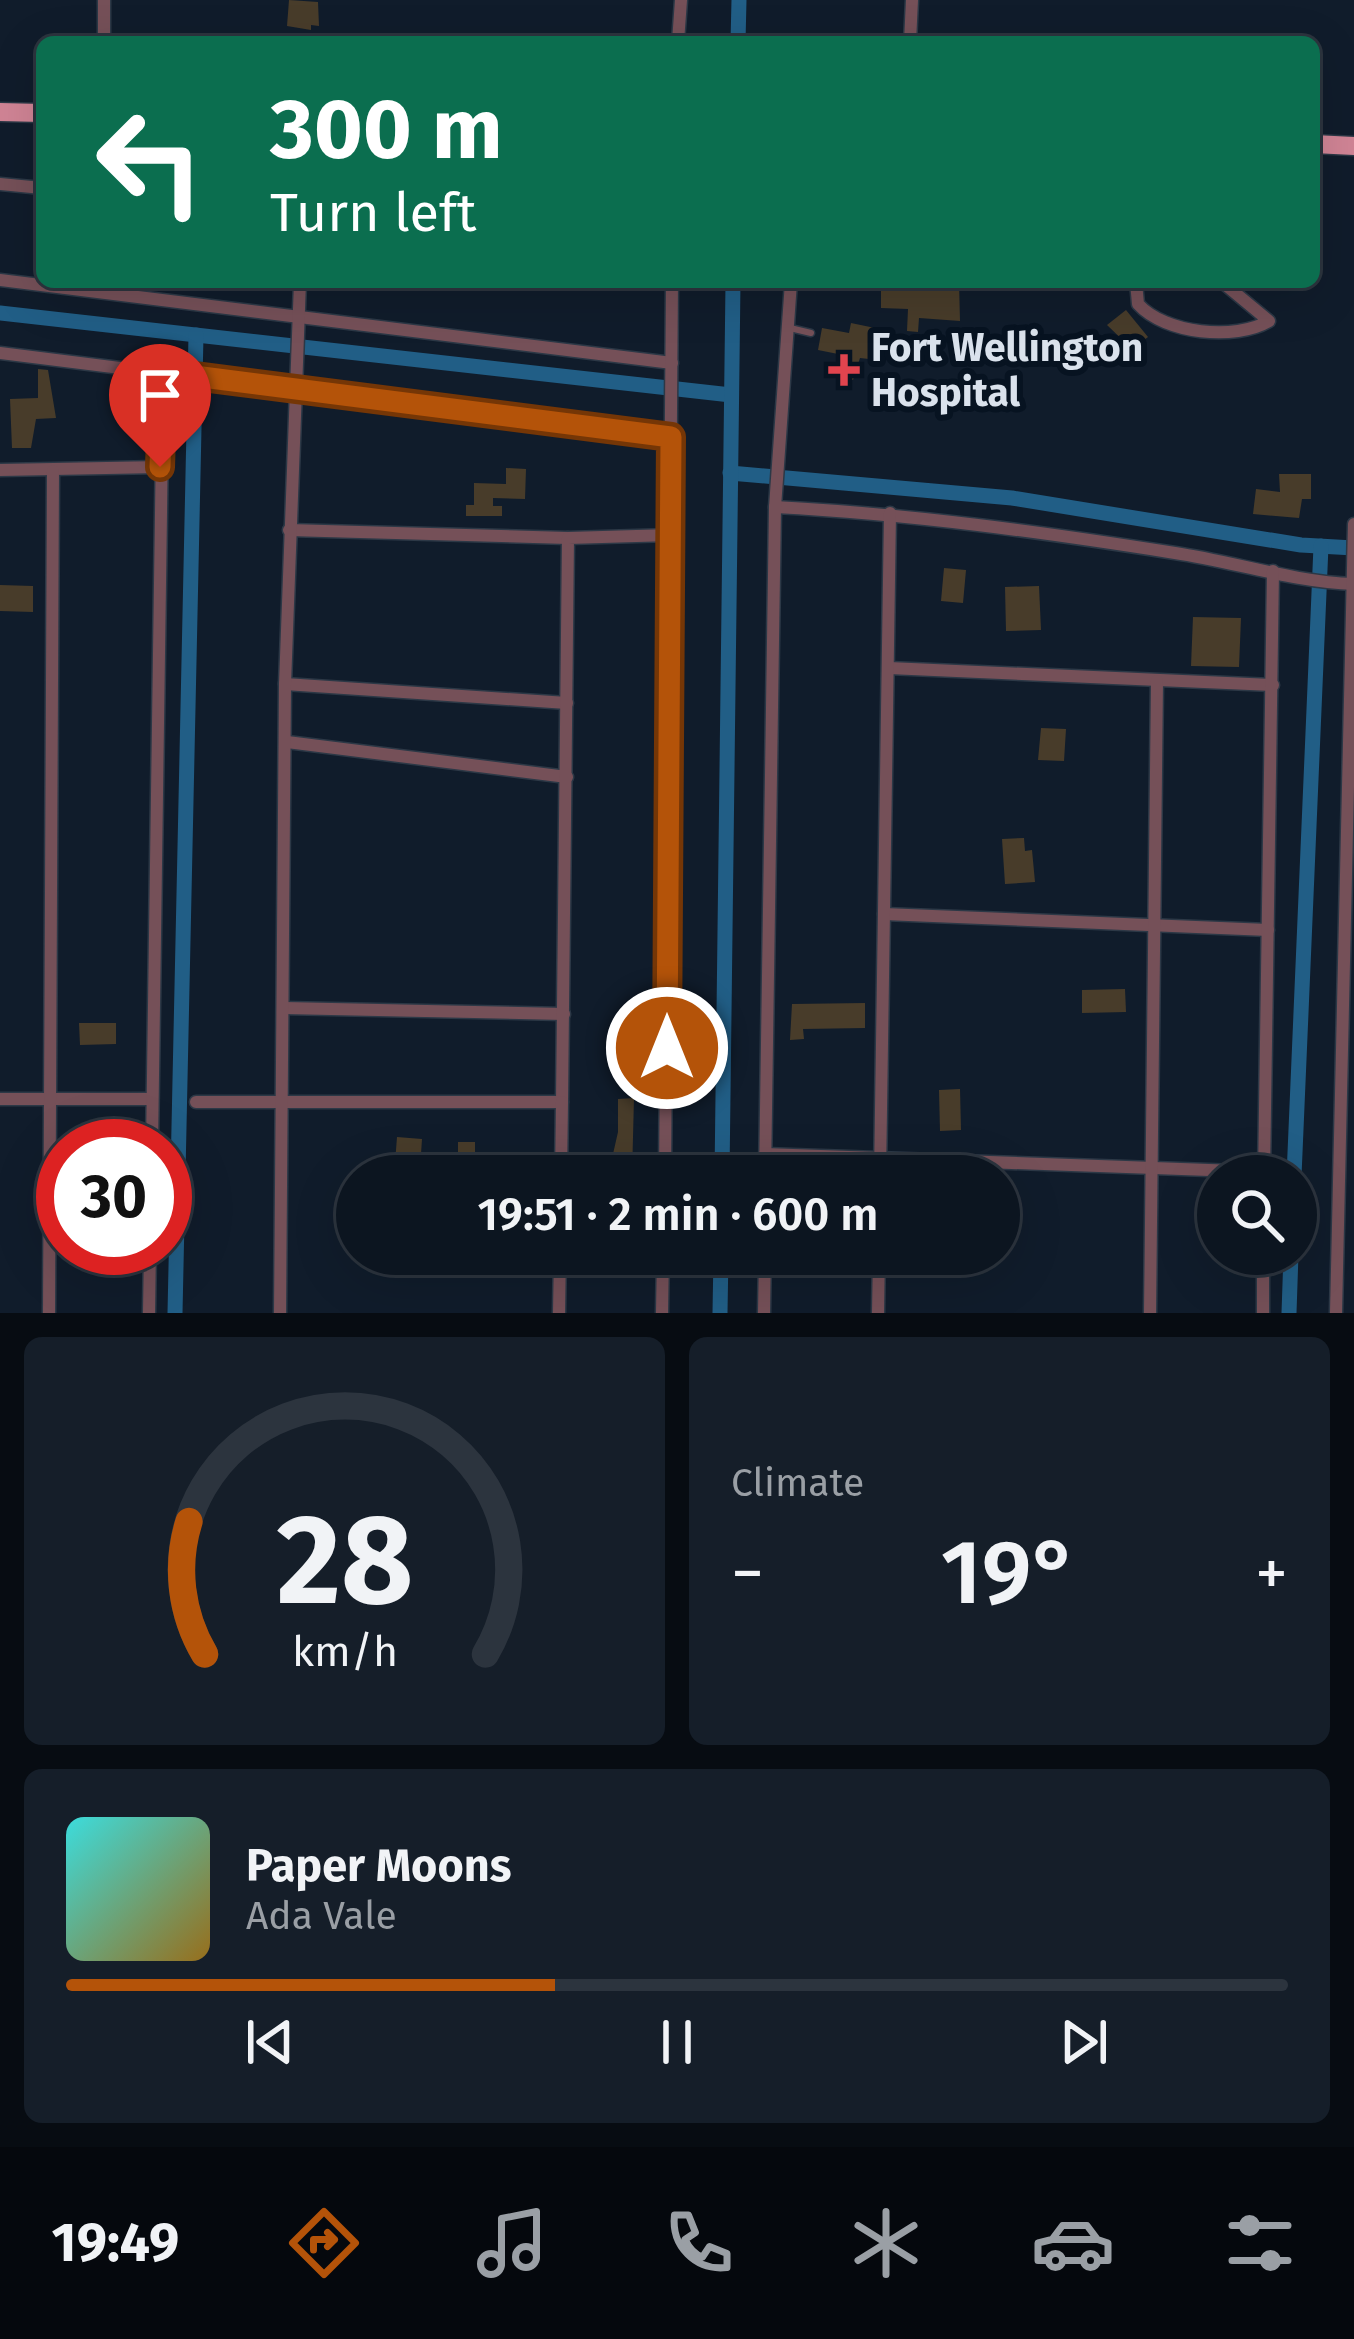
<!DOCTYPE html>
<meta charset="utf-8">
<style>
:root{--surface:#0c1520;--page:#151e29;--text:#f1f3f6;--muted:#9a9fa5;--line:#2c343e;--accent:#b45309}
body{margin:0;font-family:"Fira Sans",sans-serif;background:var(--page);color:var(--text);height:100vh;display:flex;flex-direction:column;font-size:45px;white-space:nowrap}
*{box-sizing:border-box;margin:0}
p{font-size:39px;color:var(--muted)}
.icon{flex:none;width:66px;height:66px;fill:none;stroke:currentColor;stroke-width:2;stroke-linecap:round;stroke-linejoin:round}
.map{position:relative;height:1313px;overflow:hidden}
.details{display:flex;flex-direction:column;gap:24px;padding:24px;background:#070c12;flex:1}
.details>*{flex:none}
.banner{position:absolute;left:36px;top:36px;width:1284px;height:252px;border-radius:18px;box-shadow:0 12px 48px #0002,0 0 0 3px var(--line);background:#0b6e4f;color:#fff;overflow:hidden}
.tools{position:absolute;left:1197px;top:1155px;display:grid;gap:24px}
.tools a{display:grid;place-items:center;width:120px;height:120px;border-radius:50%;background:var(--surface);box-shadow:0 12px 48px #0002,0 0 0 3px var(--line);font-size:60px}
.speed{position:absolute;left:36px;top:1119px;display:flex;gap:24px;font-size:60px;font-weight:700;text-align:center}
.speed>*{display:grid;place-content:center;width:156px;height:156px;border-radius:50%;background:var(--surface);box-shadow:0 12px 48px #0002,0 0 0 3px var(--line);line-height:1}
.speed .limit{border:18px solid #d22;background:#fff;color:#111}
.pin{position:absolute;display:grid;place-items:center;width:102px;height:102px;color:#fff;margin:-123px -51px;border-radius:50% 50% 50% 0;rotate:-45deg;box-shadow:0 0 12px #0007}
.pin .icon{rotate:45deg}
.me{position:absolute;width:132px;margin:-66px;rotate:0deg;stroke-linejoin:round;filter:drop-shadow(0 0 9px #0008)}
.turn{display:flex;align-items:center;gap:42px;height:252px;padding:0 36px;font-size:54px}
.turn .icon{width:156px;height:156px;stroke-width:2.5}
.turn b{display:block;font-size:84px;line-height:102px}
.big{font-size:90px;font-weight:600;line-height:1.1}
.details .widget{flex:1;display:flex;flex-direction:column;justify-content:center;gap:18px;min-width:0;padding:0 42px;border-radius:18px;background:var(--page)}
.details .dial{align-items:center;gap:0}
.dial svg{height:312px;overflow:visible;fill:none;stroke:var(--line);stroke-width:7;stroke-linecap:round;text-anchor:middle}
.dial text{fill:var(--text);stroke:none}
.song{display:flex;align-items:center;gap:36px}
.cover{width:144px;height:144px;border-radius:18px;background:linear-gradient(135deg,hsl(180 70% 55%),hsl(40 70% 35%))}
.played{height:12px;border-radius:6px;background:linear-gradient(90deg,var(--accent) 40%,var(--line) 40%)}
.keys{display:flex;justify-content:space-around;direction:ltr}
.heat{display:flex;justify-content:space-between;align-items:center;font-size:66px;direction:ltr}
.details .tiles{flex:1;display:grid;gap:24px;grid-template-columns:1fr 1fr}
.widget:last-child{grid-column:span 2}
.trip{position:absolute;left:336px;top:1155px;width:684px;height:120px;border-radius:60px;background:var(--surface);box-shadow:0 12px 48px #0002,0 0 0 3px var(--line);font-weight:600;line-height:120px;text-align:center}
.menu{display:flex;height:192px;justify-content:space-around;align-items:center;background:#05080d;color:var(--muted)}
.menu .icon{width:84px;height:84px}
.menu .selected{color:var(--accent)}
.menu b{font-size:54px;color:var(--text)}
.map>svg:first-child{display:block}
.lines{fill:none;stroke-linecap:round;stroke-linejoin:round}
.canal{stroke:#215e86;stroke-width:15}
.building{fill:#483c2a}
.service-casing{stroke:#2c3846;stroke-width:9}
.minor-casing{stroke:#2c3846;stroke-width:15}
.primary-casing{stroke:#2c3846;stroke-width:21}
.service{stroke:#755058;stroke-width:6}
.minor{stroke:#755058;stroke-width:12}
.primary{stroke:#d08495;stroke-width:18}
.route-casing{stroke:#753606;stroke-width:30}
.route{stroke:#b45309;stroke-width:21}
.health-dot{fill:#e0444e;stroke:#071321;stroke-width:4.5}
.labels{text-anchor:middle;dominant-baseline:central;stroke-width:12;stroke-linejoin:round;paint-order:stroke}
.poi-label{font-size:39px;font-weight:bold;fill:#dae2ec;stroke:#071321;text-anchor:start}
</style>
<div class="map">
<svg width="1354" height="1313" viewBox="0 0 1354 1313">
<rect width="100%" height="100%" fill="#101c2b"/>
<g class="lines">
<g class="canal">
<path d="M738 42 739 0"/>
<path d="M0 313 731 395"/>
<path d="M730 473 1012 498 1301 545 1354 548"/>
<path d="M722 1176 733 282"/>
<path d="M1294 1176 1321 546"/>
<path d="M175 1313 196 335"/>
<path d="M720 1313 721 1254"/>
<path d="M1289 1313 1291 1254"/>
</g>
</g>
<g class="building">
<path d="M289 0 318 2 319 26 311 25V30L287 26Z"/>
<path d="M881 282H897V289L926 291 929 282H959L960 321 919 318 918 332 907 331 908 309 881 308Z"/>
<path d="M1126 310 1148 337 1132 349 1107 325Z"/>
<path d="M851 323 875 328 869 359 860 358 853 380 842 377 848 356 818 350 822 328 849 333Z"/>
<path d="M38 369 48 370 56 418 36 419 31 448H12L10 399 38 398Z"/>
<path d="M506 468 526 469 525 499 493 498V506H502V516H466V505H474V483L506 484Z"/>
<path d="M1279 474H1311V499H1302L1299 518 1253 514 1256 489 1280 492Z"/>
<path d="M944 568 966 570 963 603 941 601Z"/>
<path d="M0 585 33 586V612L0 611Z"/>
<path d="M1039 586 1041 630 1006 631 1005 587Z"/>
<path d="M1193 617 1241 618 1239 667 1191 666Z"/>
<path d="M1041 728 1066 729 1064 761 1038 760Z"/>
<path d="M1024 838 1025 851 1032 850 1035 882 1005 884 1002 839Z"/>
<path d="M1125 989 1126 1012 1082 1013V990Z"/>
<path d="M865 1003V1028L803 1029 804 1039 790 1040 792 1004Z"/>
<path d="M79 1023H116V1044L80 1045Z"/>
<path d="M960 1089 961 1130 940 1131 939 1090Z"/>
<path d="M634 1098 632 1176H608L618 1132V1099Z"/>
<path d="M397 1137 422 1139 421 1154 458 1155V1142H475V1167H451V1176H394Z"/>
<path d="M814 1254H850V1277H813L807 1257Z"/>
</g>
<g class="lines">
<g class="service-casing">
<g id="service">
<path d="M918 282H922"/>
<path d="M790 328 811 333"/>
</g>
</g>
<g class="minor-casing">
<g id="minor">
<path d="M104 42V0"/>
<path d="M678 42 681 0"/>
<path d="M910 42 912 0"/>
<path d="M0 184 42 188"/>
<path d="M0 280 672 363"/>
<path d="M1136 282 1138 304C1165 334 1235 341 1269 321L1222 282"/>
<path d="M0 353 671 437"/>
<path d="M0 470 160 467"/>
<path d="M775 507C910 514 1042 532 1175 553 1235 562 1294 582 1354 584"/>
<path d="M289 530 568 538"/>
<path d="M889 668 1273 685"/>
<path d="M285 684 567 703"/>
<path d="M287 742 567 777"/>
<path d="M884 914 1268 930"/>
<path d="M284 1008 564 1014"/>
<path d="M0 1099H152"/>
<path d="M196 1102H562L568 538 671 535"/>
<path d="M152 1146 163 372"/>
<path d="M765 1154 1264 1172"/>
<path d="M561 1176 562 1102"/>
<path d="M665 1176 672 282"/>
<path d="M765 1176 775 507 791 282"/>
<path d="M880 1176 890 513"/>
<path d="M1264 1176 1273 571"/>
<path d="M49 1313 53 471"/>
<path d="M149 1313 150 1248"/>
<path d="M280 1313 285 684 300 282"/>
<path d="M559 1313 560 1254"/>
<path d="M662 1313 663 1254"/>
<path d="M764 1313 765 1254"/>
<path d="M878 1313 879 1254"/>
<path d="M1150 1313 1157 681"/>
<path d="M1263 1313V1254"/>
<path d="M1336 1313 1354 524"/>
</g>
</g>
<g class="primary-casing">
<g id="primary">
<path d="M0 112 42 113"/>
<path d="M1314 144 1354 146"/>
</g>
</g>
<use href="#service" class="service"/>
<use href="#minor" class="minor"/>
<use href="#primary" class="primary"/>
</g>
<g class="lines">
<g class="route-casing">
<path id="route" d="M160 467 163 372 671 437 667 1048"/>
</g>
<use href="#route" class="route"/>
</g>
<path class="health-dot" d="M838 352h12v12h12v12h-12v12h-12v-12h-12v-12h12z"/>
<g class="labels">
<g class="poi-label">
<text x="871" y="348">Fort Wellington<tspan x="871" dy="45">Hospital</tspan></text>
</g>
</g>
</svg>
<div class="tools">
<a><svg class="icon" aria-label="search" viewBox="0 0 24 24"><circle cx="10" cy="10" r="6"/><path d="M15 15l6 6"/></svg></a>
</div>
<div class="speed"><div class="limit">30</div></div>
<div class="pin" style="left:160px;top:467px;background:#d93025"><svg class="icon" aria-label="arrive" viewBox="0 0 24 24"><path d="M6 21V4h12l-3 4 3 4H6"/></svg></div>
<svg class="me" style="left:667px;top:1048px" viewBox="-20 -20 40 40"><circle r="17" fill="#b45309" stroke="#fff" stroke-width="3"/><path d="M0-11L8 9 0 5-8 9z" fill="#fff"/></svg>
<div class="trip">19:51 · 2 min · 600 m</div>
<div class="banner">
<div class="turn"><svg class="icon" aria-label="left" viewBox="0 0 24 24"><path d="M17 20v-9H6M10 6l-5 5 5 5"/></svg><div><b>300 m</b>Turn left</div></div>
</div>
</div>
<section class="details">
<div class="tiles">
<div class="widget dial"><svg viewBox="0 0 100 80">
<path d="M14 69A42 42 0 1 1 86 69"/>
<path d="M14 69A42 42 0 0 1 10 35" stroke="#b45309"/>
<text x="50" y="56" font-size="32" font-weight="700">28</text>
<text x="50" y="72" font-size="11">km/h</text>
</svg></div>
<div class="widget"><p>Climate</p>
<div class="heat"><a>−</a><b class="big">19°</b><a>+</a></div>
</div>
<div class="widget">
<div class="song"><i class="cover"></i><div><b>Paper Moons</b><p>Ada Vale</p></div></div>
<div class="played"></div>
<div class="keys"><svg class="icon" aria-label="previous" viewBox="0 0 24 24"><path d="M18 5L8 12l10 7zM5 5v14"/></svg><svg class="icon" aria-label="pause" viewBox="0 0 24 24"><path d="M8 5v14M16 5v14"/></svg><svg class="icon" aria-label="next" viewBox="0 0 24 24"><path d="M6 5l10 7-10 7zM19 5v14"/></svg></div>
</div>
</div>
</section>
<nav class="menu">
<b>19:49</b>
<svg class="icon selected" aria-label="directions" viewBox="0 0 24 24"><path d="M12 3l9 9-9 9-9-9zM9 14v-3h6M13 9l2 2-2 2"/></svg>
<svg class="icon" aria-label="music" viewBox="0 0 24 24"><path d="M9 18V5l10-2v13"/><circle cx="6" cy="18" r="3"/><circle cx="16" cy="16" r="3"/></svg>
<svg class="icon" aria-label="phone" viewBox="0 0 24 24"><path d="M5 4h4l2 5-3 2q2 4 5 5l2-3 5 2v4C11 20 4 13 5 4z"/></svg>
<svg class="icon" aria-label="climate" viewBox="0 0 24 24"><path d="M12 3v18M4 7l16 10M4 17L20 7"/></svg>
<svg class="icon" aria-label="car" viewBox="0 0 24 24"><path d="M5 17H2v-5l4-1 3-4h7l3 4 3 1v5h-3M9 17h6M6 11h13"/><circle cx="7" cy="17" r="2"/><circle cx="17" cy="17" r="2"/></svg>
<svg class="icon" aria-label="filters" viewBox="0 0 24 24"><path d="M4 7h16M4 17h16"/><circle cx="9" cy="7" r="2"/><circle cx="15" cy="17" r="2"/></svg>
</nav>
